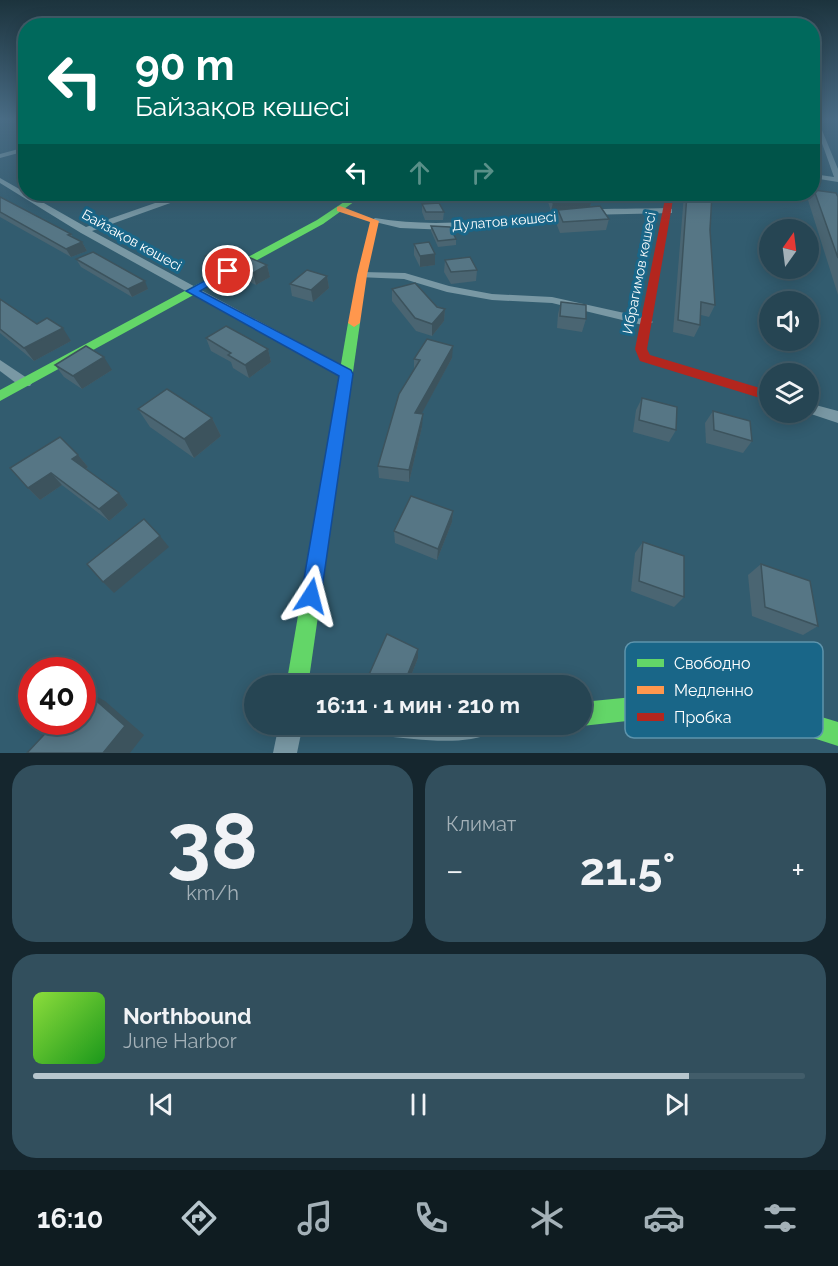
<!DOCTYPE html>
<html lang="ru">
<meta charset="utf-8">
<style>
:root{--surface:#264553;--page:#324f5d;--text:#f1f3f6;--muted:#a4b1b8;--line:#425d6a;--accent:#b7c6cd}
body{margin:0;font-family:Raleway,sans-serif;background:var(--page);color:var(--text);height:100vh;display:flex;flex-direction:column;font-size:22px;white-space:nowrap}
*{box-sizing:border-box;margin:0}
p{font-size:20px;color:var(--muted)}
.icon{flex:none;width:33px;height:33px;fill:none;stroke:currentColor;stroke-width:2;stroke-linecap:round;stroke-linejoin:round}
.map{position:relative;height:753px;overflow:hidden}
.sheet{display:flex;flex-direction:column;gap:12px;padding:12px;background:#15262e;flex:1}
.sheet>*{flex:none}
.guide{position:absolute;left:18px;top:18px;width:802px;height:183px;border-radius:24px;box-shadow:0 3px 15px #0003,0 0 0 2px var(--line);background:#00695c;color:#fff;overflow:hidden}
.needle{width:39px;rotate:14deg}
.buttons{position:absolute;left:759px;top:219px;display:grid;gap:12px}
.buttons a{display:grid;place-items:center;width:60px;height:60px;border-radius:50%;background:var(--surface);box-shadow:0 3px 15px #0003,0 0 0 2px var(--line);font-size:30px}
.speed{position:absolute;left:18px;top:657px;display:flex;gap:12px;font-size:30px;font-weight:700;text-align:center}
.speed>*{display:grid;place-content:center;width:78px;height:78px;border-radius:50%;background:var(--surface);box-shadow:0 3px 15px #0003,0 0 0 2px var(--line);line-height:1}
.speed .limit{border:9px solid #d22;background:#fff;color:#111}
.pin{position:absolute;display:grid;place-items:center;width:51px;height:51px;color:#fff;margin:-26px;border:3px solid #fff;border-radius:50%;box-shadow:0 2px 6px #0007}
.me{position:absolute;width:66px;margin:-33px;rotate:9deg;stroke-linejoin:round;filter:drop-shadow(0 0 4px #0008)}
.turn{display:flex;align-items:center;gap:21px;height:126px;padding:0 18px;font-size:27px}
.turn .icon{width:78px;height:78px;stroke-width:2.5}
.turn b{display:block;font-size:42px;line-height:51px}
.lanes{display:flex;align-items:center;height:57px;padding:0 18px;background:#0003;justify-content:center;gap:30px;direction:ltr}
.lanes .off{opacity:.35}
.big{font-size:45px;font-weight:700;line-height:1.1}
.sheet .tile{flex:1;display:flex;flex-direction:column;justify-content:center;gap:9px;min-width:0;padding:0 21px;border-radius:24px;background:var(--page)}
.sheet .dial{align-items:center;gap:0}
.dial b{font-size:78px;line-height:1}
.song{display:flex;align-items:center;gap:18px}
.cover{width:72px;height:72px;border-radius:9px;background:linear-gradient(135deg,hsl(90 70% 55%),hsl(120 70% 35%))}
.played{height:6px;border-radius:3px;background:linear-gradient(90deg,var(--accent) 85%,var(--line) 85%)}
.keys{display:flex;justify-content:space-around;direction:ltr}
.heat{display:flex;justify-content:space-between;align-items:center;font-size:33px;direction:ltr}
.sheet .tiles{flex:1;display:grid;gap:12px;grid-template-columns:1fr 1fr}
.tile:last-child{grid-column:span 2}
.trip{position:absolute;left:244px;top:675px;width:348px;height:60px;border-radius:30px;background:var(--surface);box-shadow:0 3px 15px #0003,0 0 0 2px var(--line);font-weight:700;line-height:60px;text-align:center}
.tab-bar{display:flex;height:96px;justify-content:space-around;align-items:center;background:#0f1c21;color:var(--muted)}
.tab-bar .icon{width:42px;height:42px}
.tab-bar .selected{color:var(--accent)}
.tab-bar b{font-size:27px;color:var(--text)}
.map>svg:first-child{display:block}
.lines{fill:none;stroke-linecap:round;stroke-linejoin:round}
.street{fill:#7998a4;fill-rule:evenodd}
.fast{fill:#63d668;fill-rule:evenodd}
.slow{fill:#ff974d;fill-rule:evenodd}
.jam{fill:#b3261e;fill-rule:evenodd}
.wall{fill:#4a6572}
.shaded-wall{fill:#3c535d}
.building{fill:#567685;stroke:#3c535d;stroke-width:1.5}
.route{fill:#1a73e8;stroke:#114b97;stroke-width:1.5}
.labels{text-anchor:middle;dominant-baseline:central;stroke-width:6;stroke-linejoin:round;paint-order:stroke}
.far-street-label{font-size:14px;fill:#fff;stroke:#196688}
.key{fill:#196688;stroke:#5e94ac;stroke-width:1.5}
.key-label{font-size:16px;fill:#fff}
</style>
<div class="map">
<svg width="838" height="753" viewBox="0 0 838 753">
<rect width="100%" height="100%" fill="#325c6f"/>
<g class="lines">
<g class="street">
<path d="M813 118H817L838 169V182L813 178V174L834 177Z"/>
<path d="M26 147V151L0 158V154Z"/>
<path d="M0 178 86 227 181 194H191L190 196 92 231 351 371 353 374 346 379 341 377 81 233 0 183Z"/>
<path d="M669 208 672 209V213L584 215 449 230 400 228 371 221 375 218C445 230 511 217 581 210 610 208 640 209 669 208Z"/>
<path d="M362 272 405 273 449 286 492 294 552 297 647 318 653 322 647 326 552 303 492 300 447 292 404 279 358 277V273Z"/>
<path d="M0 360 30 380 32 383 30 386H20L0 371Z"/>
<path d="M808 403 838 411V423L805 412H808Z"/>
<path d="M279 724H303L297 753H273Z"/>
<path d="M371 724H499L495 732C461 747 419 739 383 736L375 732Z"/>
</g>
<g class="fast">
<path d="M356 194H365L323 224 0 401V390L317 220Z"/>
<path d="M354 319 360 323 308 686H286L348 323Z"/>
<path d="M726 688 838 722V746L726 710 582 726 579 724H582V702Z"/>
</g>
<path class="slow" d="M340 206 379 221 367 275 360 323 354 327 348 323 357 275 370 222 337 211V207Z"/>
<path class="jam" d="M666 194H674L647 349 650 355 770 391V401L640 361 635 349Z"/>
</g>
<g class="wall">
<path d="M814 190 838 197V295L808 200 812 194H813Z"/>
<path d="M62 194H106L79 203Z"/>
<path d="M186 194H218L196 203 188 199Z"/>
<path d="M434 194H453L454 196V201L437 202Z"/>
<path d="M548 194H588L592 199 590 207 609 219 606 230 560 233 555 220 557 210 551 211 547 199Z"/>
<path d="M684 194H712L710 230 715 305 709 317 701 315 700 325 694 337 673 332Z"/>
<path d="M0 197 71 234 73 238 82 242 87 251 71 257 0 217Z"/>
<path d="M422 204 444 212 443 220H425L422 212Z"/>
<path d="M431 226 456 239V245L438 247 431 231Z"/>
<path d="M414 244 435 265 420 267 414 255Z"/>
<path d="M205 256 233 260 219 268 207 262Z"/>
<path d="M76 259 148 289 132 297 81 267Z"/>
<path d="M445 260 477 270 476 281 451 284 444 272Z"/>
<path d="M233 264 267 265 270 277 256 285 237 276Z"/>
<path d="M327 276 329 288 313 302 292 296 290 284Z"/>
<path d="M392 289 445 309 444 321 432 336 416 331 392 301Z"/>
<path d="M0 299 37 324 71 341 34 361 0 333Z"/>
<path d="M561 302 586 319 582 332 557 328 558 314Z"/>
<path d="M206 338 268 349 271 362 249 378 233 368 231 362 211 351Z"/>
<path d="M452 358 421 414 422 427 409 482 379 478 378 466 414 369V359Z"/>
<path d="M55 365 112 370 82 389 64 377Z"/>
<path d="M642 398 676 430 669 442 633 432 636 410Z"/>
<path d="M138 409 212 418 221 436 194 458 150 427Z"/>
<path d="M713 411 752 441 743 453 706 443 705 423Z"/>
<path d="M78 455 88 467 86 469 119 493 128 505 109 521 62 485 40 500 28 488Z"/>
<path d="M453 511 452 522 437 560 395 543 394 531Z"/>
<path d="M643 542 684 597 674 607 631 591 635 553Z"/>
<path d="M761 564 818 626 803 635 752 616 748 575Z"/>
<path d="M418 658 407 686 370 685 368 677Z"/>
</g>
<g class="shaded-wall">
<path d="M74 194H106L79 203Z"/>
<path d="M197 194H218L196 203 194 195Z"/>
<path d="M592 199 590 207 551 211 553 203Z"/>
<path d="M82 242 87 251 71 257 66 249Z"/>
<path d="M231 254 233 260 219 268 217 262Z"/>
<path d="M435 254V265L420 267V256Z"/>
<path d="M267 265 270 277 256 285 253 273Z"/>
<path d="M327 276 329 288 313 302 311 290Z"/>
<path d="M145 281 148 289 132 297 128 289Z"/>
<path d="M445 309 444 321 432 336V324Z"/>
<path d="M63 328 71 341 34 361 24 348Z"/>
<path d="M453 346 452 358 415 426V413Z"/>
<path d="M268 349 271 362 249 378 245 365Z"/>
<path d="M104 357 112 370 82 389 73 376Z"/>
<path d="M423 414 422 427 409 482V470Z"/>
<path d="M212 418 221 436 194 458 184 439Z"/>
<path d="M78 455 88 467 83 471 72 459Z"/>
<path d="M51 473 62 485 40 500 28 488Z"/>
<path d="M119 493 128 505 109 521 99 509Z"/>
<path d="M453 511 452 522 437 560 438 549Z"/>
<path d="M160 536 169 547 114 593 103 582Z"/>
<path d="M418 649V658L407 686H403Z"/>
<path d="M84 690 105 701 144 735 130 753H103Z"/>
</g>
<g class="building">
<path d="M814 190 836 193 838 197V258Z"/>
<path d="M436 194H453L454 196H438Z"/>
<path d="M549 194H588L592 199 553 203Z"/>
<path d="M687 194H712L710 230 715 305 701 302 700 325 678 320Z"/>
<path d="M0 197 71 234 68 235 82 242 66 249 0 212Z"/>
<path d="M439 203 444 212H426L422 204Z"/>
<path d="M600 206 609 219 563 222 558 210Z"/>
<path d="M431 226 450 227 456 239 438 241Z"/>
<path d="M429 242 435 254 420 256 414 244Z"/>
<path d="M219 249 231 254 217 262 205 256Z"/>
<path d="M93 252 145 281 128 289 76 259Z"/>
<path d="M248 257 267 265 253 273 233 264Z"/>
<path d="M470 257 477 270 451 272 445 260Z"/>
<path d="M307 270 327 276 311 290 290 284Z"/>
<path d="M415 283 437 307 445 309 432 324 415 318 392 289Z"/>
<path d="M0 299 37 324 47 318 63 328 24 348 0 329Z"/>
<path d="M561 302 586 305V319L560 316Z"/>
<path d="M226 326 268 349 245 365 228 355 231 353 206 338Z"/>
<path d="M427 339 453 346 415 413 423 414 409 470 378 466 399 394 420 360 414 359Z"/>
<path d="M86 346 104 357 73 376 55 365Z"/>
<path d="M167 389 212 418 184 439 138 409Z"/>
<path d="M642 398 677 407 676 430 639 420Z"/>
<path d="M713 411 750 421 752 441 714 430Z"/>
<path d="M60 437 78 455 72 459 119 493 99 509 51 473 28 488 10 468Z"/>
<path d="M411 496 453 511 438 549 394 531Z"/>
<path d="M144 519 160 536 103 582 87 564Z"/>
<path d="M643 542 684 556V597L639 581Z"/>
<path d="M761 564 810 581 818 626 765 607Z"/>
<path d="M387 634 418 649 403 686H383L368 677Z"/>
<path d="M84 690 125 726 103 753H27L56 722H82V692Z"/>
</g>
<linearGradient id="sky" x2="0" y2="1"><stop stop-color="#1c333d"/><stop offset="0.53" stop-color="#496c85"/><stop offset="1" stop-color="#496c85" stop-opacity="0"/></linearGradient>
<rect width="838" height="224" fill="url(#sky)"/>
<path class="route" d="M228 268 234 271 232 273 200 291 351 370 353 374 321 596 318 604 311 606 304 604 301 596 339 376 186 291Z"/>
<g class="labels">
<g class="far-street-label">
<text transform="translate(504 221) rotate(-5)">Дулатов көшесі</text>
<text transform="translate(132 240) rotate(29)">Байзақов көшесі</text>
<text transform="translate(639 273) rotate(-79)">Ибрагимов көшесі</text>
</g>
</g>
<rect x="625" y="642" width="198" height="96" rx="9" class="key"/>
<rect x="637" y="659" width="27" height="8" fill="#63d668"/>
<rect x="637" y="686" width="27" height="8" fill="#ff974d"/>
<rect x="637" y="713" width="27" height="8" fill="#b3261e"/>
<g class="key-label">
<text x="674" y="669">Свободно</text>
<text x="674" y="696">Медленно</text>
<text x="674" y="723">Пробка</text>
</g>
</svg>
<div class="buttons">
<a><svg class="needle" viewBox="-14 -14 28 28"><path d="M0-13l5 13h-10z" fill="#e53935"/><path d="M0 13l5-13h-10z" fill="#a4b1b8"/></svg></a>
<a><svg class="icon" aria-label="sound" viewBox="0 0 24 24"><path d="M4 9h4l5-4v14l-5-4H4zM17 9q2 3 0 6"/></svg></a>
<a><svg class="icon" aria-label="layers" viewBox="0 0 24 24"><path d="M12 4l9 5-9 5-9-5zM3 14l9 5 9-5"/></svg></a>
</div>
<div class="speed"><div class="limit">40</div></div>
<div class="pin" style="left:228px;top:271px;background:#d93025"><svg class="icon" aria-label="arrive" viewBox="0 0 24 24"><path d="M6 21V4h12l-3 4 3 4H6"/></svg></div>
<svg class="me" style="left:311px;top:596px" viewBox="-20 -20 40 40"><path d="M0-17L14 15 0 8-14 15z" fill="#1a73e8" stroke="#fff" stroke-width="4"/></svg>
<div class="trip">16:11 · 1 мин · 210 m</div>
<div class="guide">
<div class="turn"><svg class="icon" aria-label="left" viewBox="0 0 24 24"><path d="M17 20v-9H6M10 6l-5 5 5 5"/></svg><div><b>90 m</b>Байзақов көшесі</div></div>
<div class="lanes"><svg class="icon" aria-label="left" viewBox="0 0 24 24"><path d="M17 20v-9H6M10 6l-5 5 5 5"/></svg><svg class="icon off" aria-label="ahead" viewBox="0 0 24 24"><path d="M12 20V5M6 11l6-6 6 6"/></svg><svg class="icon off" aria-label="right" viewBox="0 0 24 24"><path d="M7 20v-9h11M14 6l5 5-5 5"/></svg></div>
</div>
</div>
<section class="sheet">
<div class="tiles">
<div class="tile dial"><b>38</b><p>km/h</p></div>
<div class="tile"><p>Климат</p>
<div class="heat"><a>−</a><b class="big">21.5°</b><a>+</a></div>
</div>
<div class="tile">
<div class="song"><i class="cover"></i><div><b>Northbound</b><p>June Harbor</p></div></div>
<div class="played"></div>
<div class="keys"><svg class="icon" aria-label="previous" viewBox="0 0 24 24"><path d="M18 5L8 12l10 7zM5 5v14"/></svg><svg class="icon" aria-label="pause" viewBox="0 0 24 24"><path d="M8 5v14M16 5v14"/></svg><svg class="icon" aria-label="next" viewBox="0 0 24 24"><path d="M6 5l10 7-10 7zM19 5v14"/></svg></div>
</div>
</div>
</section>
<nav class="tab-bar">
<b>16:10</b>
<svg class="icon selected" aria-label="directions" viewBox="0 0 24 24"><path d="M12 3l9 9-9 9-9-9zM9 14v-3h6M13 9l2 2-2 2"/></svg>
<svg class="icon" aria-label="music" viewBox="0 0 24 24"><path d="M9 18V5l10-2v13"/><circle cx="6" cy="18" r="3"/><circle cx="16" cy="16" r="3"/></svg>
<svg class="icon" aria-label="phone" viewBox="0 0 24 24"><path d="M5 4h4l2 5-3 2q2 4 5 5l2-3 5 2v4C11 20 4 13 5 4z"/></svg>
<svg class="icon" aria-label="climate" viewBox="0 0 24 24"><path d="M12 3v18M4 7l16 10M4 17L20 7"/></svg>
<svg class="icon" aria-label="car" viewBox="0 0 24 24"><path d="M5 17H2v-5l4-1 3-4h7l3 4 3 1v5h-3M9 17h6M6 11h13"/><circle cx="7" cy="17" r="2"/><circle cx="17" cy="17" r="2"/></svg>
<svg class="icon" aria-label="filters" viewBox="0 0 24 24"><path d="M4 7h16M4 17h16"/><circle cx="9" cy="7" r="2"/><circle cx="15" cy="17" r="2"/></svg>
</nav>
